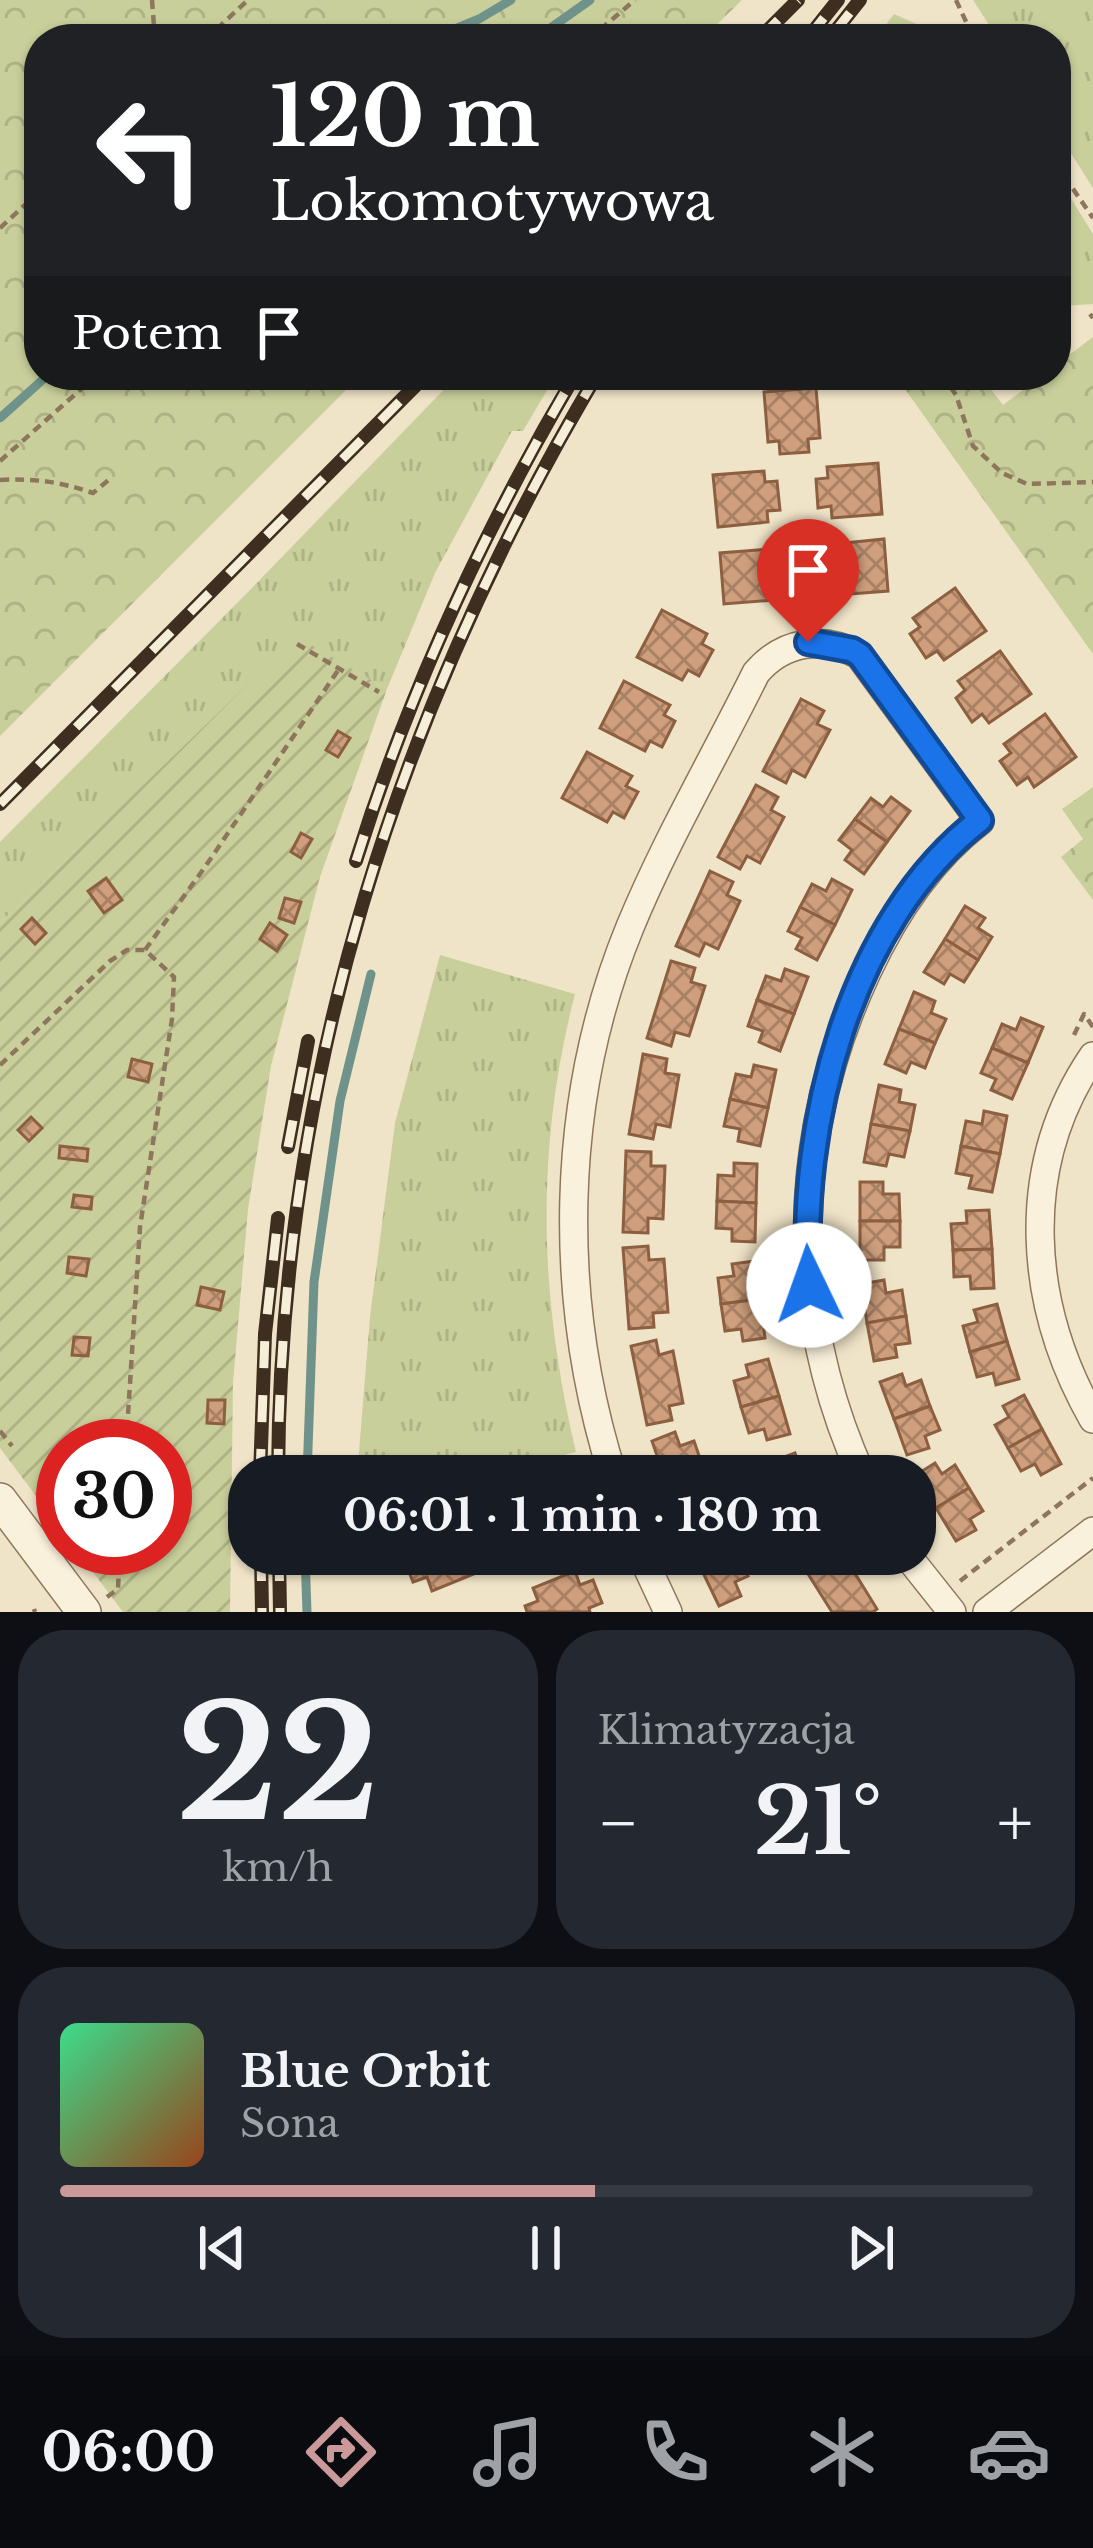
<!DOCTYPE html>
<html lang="pl">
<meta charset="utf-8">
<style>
:root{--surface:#171b24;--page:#242831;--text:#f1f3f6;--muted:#9ea1a6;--line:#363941;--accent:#cc999b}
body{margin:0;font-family:"Libre Baskerville",serif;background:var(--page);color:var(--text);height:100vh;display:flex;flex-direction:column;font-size:45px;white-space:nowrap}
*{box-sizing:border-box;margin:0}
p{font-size:39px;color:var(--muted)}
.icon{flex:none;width:66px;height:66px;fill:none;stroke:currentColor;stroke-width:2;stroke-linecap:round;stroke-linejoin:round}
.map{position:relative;height:1612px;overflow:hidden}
.panel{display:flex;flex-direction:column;gap:18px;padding:18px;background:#0d0f14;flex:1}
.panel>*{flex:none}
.banner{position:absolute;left:24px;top:24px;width:1047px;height:366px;border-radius:48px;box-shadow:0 3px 9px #0004;background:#202124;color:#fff;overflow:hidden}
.speed{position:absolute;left:36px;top:1419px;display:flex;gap:24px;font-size:60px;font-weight:700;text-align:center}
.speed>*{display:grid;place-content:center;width:156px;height:156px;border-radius:50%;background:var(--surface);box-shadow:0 3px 9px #0004;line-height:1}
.speed .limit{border:18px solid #d22;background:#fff;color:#111}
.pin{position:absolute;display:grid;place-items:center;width:102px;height:102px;color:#fff;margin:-123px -51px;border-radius:50% 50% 50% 0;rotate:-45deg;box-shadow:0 0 12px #0007}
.pin .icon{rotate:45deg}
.me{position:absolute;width:132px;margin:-66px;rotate:357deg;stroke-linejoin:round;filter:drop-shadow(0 0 9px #0008)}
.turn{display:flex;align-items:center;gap:42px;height:252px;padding:0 48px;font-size:54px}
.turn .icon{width:156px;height:156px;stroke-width:2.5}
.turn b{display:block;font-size:84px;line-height:102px}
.then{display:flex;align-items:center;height:114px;padding:0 48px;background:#0003;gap:24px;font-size:45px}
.big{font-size:90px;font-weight:700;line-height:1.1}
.panel .tile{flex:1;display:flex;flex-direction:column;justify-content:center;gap:18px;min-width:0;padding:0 42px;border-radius:48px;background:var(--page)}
.panel .dial{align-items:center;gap:0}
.dial b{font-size:156px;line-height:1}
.song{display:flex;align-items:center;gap:36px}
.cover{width:144px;height:144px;border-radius:18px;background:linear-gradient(135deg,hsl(150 70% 55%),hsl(20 70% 35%))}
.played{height:12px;border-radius:6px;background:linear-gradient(90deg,var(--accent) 55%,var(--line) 55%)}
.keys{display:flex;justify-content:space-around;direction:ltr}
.heat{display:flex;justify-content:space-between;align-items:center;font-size:66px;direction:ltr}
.panel .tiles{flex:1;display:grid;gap:18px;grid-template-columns:1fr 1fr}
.tile:last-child{grid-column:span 2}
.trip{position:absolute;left:228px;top:1455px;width:708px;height:120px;border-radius:48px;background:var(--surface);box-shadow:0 3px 9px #0004;font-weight:700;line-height:120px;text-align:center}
.tabs{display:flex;height:192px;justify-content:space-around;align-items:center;background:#090b0e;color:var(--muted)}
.tabs .icon{width:84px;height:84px}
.tabs .on{color:var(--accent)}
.tabs b{font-size:54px;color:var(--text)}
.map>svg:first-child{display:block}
.grass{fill:url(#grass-tufts)}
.park{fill:url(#park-crowns)}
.garden{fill:url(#garden-furrows)}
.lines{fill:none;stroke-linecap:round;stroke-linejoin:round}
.stream{stroke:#6f938a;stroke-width:9}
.building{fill:url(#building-cross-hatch);stroke:#8d5f41;stroke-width:3}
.minor-casing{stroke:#8d765c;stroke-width:30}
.tertiary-casing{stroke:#8d765c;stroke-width:36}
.path{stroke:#8d765c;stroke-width:4.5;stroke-dasharray:9 6;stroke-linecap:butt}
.minor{stroke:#faf1dc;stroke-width:27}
.tertiary{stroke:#faf1dc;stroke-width:33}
.rail-casing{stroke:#3d2e20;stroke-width:14}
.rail{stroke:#f7eed8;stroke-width:9;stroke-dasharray:27;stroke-linecap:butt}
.route-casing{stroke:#114b97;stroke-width:30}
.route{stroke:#1a73e8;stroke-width:21}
</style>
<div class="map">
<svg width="1093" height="1612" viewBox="0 0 1093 1612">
<defs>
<pattern id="grass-tufts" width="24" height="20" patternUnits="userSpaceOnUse" patternTransform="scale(3)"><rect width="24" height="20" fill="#c9cf9b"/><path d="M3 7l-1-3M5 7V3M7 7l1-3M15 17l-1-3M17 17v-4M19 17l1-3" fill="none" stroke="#aeb285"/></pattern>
<pattern id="park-crowns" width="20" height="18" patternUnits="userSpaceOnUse" patternTransform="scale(3)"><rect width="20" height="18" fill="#c9cf9b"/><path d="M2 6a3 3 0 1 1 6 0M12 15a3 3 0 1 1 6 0" fill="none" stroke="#aeb285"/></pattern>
<pattern id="garden-furrows" width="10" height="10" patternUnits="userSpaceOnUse" patternTransform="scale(3)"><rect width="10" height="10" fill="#c9cf9b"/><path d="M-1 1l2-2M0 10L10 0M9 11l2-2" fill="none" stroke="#aeb285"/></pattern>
<pattern id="building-cross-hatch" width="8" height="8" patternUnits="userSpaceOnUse" patternTransform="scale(3)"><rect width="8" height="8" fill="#cf9f7d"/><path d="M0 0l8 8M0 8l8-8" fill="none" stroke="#a98266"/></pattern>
</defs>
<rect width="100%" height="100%" fill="#f0e4c8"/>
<g class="grass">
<path d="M973 0H1093V188L1056 130V39H998Z"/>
<path d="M1056 174 1093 234V304L1064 306 1056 295Z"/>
<path d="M458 375H556L523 431H512L435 573 387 689 297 638 0 923V842L249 591Z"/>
<path d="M440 955 575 994C535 1149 539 1296 576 1452L482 1476H357L370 1317 395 1123Z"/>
</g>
<g class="park">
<path d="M0 0H742L702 39H39V375H361L0 736Z"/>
<path d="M894 14 950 39H875Z"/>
<path d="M1093 337V654L895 375H980L1003 405 1043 375H1056V365Z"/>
<path d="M1093 787V900L1061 857 1083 839 1062 809Z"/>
</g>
<path class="garden" d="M297 637 387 689 320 877 271 1066 248 1209 233 1383 230 1612H123L75 1548H165V1446H63V1532L0 1448V923Z"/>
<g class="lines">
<g class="stream">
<path d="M363 39 450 31 479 19 511 0"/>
<path d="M535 39 590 0"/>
<path d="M0 418 48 375"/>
<path d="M307 1476 314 1282 340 1101 371 974"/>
<path d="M305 1554 307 1612"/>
</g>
</g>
<g class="building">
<path d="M816 388 820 438 808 439 809 452 780 454 779 441 768 442 764 392Z"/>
<path d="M878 463 882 514 832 518 831 506 818 508 816 479 828 478 827 467Z"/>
<path d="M764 471 765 482 777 481 780 510 767 511 768 522 718 527 713 475Z"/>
<path d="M884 539 888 591 838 595 837 583 825 584 822 556 835 555 834 544Z"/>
<path d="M770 549 771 559 784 558 786 587 773 588 774 600 724 604 720 553Z"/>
<path d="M955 588 986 631 944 660 937 651 926 658 910 634 920 627 913 618Z"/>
<path d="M662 610 707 634 702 644 713 650 699 676 688 670 682 680 637 657Z"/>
<path d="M1000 651 1031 694 989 723 982 714 972 722 956 698 965 690 958 681Z"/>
<path d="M624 681 670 705 664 715 675 721 662 747 650 741 645 751 600 728Z"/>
<path d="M801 699 824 711 817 724 830 730 805 777 792 770 786 783 763 771Z"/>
<path d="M1045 714 1076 757 1034 787 1028 777 1017 785 1000 761 1011 753 1004 744Z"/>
<path d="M338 731 350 738 338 757 326 750Z"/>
<path d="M587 752 632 776 626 786 638 792 624 818 613 812 607 822 562 798Z"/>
<path d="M756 785 778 797 771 810 784 817 760 863 747 856 740 869 718 857Z"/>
<path d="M891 797 910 811 887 842 855 819 871 798 883 807Z"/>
<path d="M855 819 887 842 864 874 845 860 852 850 839 840Z"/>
<path d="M301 833 312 839 301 858 291 852Z"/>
<path d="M710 871 733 882 727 895 740 901 718 949 705 943 699 956 676 946Z"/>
<path d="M106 878 122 900 104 913 88 891Z"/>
<path d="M832 879 852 890 835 925 800 907 812 884 826 891Z"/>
<path d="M285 898 301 902 294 923 279 918Z"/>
<path d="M965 906 985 918 978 928 992 937 978 960 945 939Z"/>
<path d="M800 907 835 925 817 960 796 949 802 938 788 931Z"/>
<path d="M32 918 46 933 35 944 21 929Z"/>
<path d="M270 923 287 935 277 951 260 939Z"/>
<path d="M945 939 978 960 964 982 950 974 944 984 924 972Z"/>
<path d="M671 961 695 968 691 982 705 986 689 1036 675 1032 671 1046 647 1038Z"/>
<path d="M785 969 808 977 794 1014 757 1000 766 976 781 981Z"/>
<path d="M914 992 935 1001 931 1013 946 1019 935 1043 899 1029Z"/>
<path d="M757 1000 794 1014 780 1051 759 1042 763 1031 748 1026Z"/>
<path d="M1021 1018 1043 1027 1028 1063 992 1048 1002 1024 1016 1030Z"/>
<path d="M899 1029 935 1043 925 1068 911 1062 906 1073 885 1064Z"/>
<path d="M992 1048 1028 1063 1012 1099 991 1090 996 1079 981 1073Z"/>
<path d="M643 1054 667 1059 665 1073 679 1075 670 1127 656 1124 653 1139 629 1134Z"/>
<path d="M132 1059 152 1064 148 1082 128 1077Z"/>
<path d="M754 1065 776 1070 768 1108 730 1099 736 1074 751 1077Z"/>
<path d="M879 1085 901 1090 899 1102 915 1105 910 1131 871 1124Z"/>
<path d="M730 1099 768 1108 760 1146 738 1141 740 1129 724 1126Z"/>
<path d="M984 1111 1007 1116 1000 1154 961 1146 966 1121 982 1124Z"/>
<path d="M31 1117 42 1128 29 1141 18 1130Z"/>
<path d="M871 1124 910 1131 904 1157 889 1154 886 1166 864 1162Z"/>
<path d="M60 1146 88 1149 87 1161 59 1158Z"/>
<path d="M961 1146 1000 1154 992 1192 969 1188 972 1176 956 1173Z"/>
<path d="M626 1151 651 1152V1166H665L663 1219 648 1218V1233L623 1232Z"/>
<path d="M734 1163 757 1164 756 1203 717 1201 718 1175 734 1176Z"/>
<path d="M860 1182H883V1194H899L900 1221H860Z"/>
<path d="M74 1195 92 1197 91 1209 72 1207Z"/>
<path d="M717 1201 756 1203 755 1242 732 1241V1229L716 1228Z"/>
<path d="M989 1210 992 1249 953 1250 951 1224 967 1223 966 1211Z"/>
<path d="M860 1221H900V1247H884V1260H860Z"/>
<path d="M648 1246 649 1260 664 1259 668 1312 653 1313 654 1327 629 1329 623 1248Z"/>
<path d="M992 1249 994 1288 971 1289 970 1276 954 1277 953 1250Z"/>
<path d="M69 1257 89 1259 86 1276 67 1273Z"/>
<path d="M755 1261 760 1299 721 1304 718 1278 734 1276 732 1264Z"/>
<path d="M884 1280 886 1293 902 1290 906 1316 867 1323 861 1284Z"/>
<path d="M201 1287 224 1292 220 1310 197 1305Z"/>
<path d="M760 1299 765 1338 743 1341 741 1329 725 1331 721 1304Z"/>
<path d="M997 1304 1007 1341 970 1352 963 1326 978 1322 974 1310Z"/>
<path d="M906 1316 910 1343 895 1345 897 1357 874 1361 867 1323Z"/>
<path d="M74 1337 90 1338 88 1356 72 1355Z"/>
<path d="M656 1340 659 1355 673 1351 683 1403 669 1406 672 1420 647 1425 631 1346Z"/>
<path d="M1007 1341 1019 1379 996 1385 993 1373 977 1377 970 1352Z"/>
<path d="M768 1359 779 1396 741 1407 734 1381 749 1377 746 1365Z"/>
<path d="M902 1374 906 1386 921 1380 930 1406 894 1419 880 1382Z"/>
<path d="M1024 1395 1042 1429 1008 1448 995 1425 1009 1417 1003 1406Z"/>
<path d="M779 1396 790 1434 767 1440 764 1429 749 1433 741 1407Z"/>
<path d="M208 1400H225L224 1424 207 1423Z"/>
<path d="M930 1406 940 1430 925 1436 929 1448 907 1455 894 1419Z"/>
<path d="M1042 1429 1061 1464 1041 1475 1035 1464 1021 1471 1008 1448Z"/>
<path d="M675 1432 680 1446 694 1441 706 1476H664L652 1441Z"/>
<path d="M795 1453 804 1476H771L778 1473 774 1461Z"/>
<path d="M935 1463 942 1474 955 1465 969 1488 936 1508 916 1475Z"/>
<path d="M969 1488 983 1511 970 1519 976 1530 956 1541 936 1508Z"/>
<path d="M417 1554H481L482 1556 469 1561 474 1574 432 1591 427 1577 413 1582 404 1559Z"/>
<path d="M694 1554H738L748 1576 735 1582 741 1596 719 1606Z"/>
<path d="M812 1554H843L877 1609 873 1612H832L808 1574 820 1566Z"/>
<path d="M575 1571 580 1585 593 1580 602 1603 589 1608 590 1612H527L525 1606 538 1601 533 1588Z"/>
</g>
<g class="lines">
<g class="minor-casing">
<g id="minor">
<path d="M1093 1056C1017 1168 1028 1305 1093 1419"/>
<path d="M613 1476C557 1299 559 1100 630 927 666 840 714 758 756 673 783 641 823 635 859 655L980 821C929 860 894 914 867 972 791 1135 787 1311 862 1476"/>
<path d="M641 1554 668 1612"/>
<path d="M906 1554 952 1612"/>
<path d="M987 1612 1093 1531"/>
</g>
</g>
<g class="tertiary-casing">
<path id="tertiary" d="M0 1500 84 1612"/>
</g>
<g class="path">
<path d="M152 0 155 39"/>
<path d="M956 0 974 39"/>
<path d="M206 39 248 0"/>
<path d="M589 39 635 0"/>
<path d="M1056 164 1093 218"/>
<path d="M0 228 39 192"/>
<path d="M1090 314 1093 318"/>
<path d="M942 375 956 395 973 446 1002 473 1027 484 1093 482"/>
<path d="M0 461 97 375"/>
<path d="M0 480C34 478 61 482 93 493L111 478"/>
<path d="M297 644 379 692"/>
<path d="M145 950 205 867 339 669"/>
<path d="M1074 1035 1084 1014 1093 1027"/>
<path d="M0 1065 110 961 127 950H145L174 977 172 1019 140 1227 126 1446"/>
<path d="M0 1431 12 1446"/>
<path d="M960 1581 1093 1478"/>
<path d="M107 1597 118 1589 120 1548"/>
<path d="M34 1609 35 1612"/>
</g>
<use href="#minor" class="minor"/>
<use href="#tertiary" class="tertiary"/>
<g class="rail-casing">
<g id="rail">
<path d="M833 34 860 0"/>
<path d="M759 39 798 0"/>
<path d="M807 39 838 0"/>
<path d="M0 804 426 375"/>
<path d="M356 861C409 691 485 528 575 375"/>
<path d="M288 1147 308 1041"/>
<path d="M260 1476 265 1334 278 1218"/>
<path d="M278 1476C280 1079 395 715 597 375"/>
<path d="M261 1554 262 1612"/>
<path d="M279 1554 280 1612"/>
</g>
</g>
<use href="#rail" class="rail"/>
</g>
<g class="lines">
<g class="route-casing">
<path id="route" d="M808 642 852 650 860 655 980 820C849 921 798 1127 809 1285"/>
</g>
<use href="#route" class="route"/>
</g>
</svg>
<div class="speed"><div class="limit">30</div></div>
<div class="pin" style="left:808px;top:642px;background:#d93025"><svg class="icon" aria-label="arrive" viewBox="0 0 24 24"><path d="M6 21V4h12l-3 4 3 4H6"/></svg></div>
<svg class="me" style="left:809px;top:1285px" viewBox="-20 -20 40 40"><circle r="19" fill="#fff"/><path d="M0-13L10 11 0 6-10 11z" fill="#1a73e8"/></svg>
<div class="trip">06:01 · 1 min · 180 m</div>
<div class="banner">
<div class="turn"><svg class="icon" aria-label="left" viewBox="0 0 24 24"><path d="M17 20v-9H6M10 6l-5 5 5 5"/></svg><div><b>120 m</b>Lokomotywowa</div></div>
<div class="then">Potem<svg class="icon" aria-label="arrive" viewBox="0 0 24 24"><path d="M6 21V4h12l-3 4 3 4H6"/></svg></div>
</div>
</div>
<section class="panel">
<div class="tiles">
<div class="tile dial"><b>22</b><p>km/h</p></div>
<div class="tile"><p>Klimatyzacja</p>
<div class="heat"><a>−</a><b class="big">21°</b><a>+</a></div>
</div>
<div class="tile">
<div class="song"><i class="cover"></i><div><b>Blue Orbit</b><p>Sona</p></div></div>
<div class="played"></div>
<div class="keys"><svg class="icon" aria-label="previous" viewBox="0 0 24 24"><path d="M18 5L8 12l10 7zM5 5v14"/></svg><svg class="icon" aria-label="pause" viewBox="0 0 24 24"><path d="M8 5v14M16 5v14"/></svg><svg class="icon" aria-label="next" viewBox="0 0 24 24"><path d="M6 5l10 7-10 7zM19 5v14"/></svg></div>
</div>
</div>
</section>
<nav class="tabs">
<b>06:00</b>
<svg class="icon on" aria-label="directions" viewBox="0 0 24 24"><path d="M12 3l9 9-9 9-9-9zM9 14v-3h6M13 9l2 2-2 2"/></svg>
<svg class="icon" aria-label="music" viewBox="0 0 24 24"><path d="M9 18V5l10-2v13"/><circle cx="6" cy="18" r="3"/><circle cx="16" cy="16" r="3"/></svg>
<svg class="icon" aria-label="phone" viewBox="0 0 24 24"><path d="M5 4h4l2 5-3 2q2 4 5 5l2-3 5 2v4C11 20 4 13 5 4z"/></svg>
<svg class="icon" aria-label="climate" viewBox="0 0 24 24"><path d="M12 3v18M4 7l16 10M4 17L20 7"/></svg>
<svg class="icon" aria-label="car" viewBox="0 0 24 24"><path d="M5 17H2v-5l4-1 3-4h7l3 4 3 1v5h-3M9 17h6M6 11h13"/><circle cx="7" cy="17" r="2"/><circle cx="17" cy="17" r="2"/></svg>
</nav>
